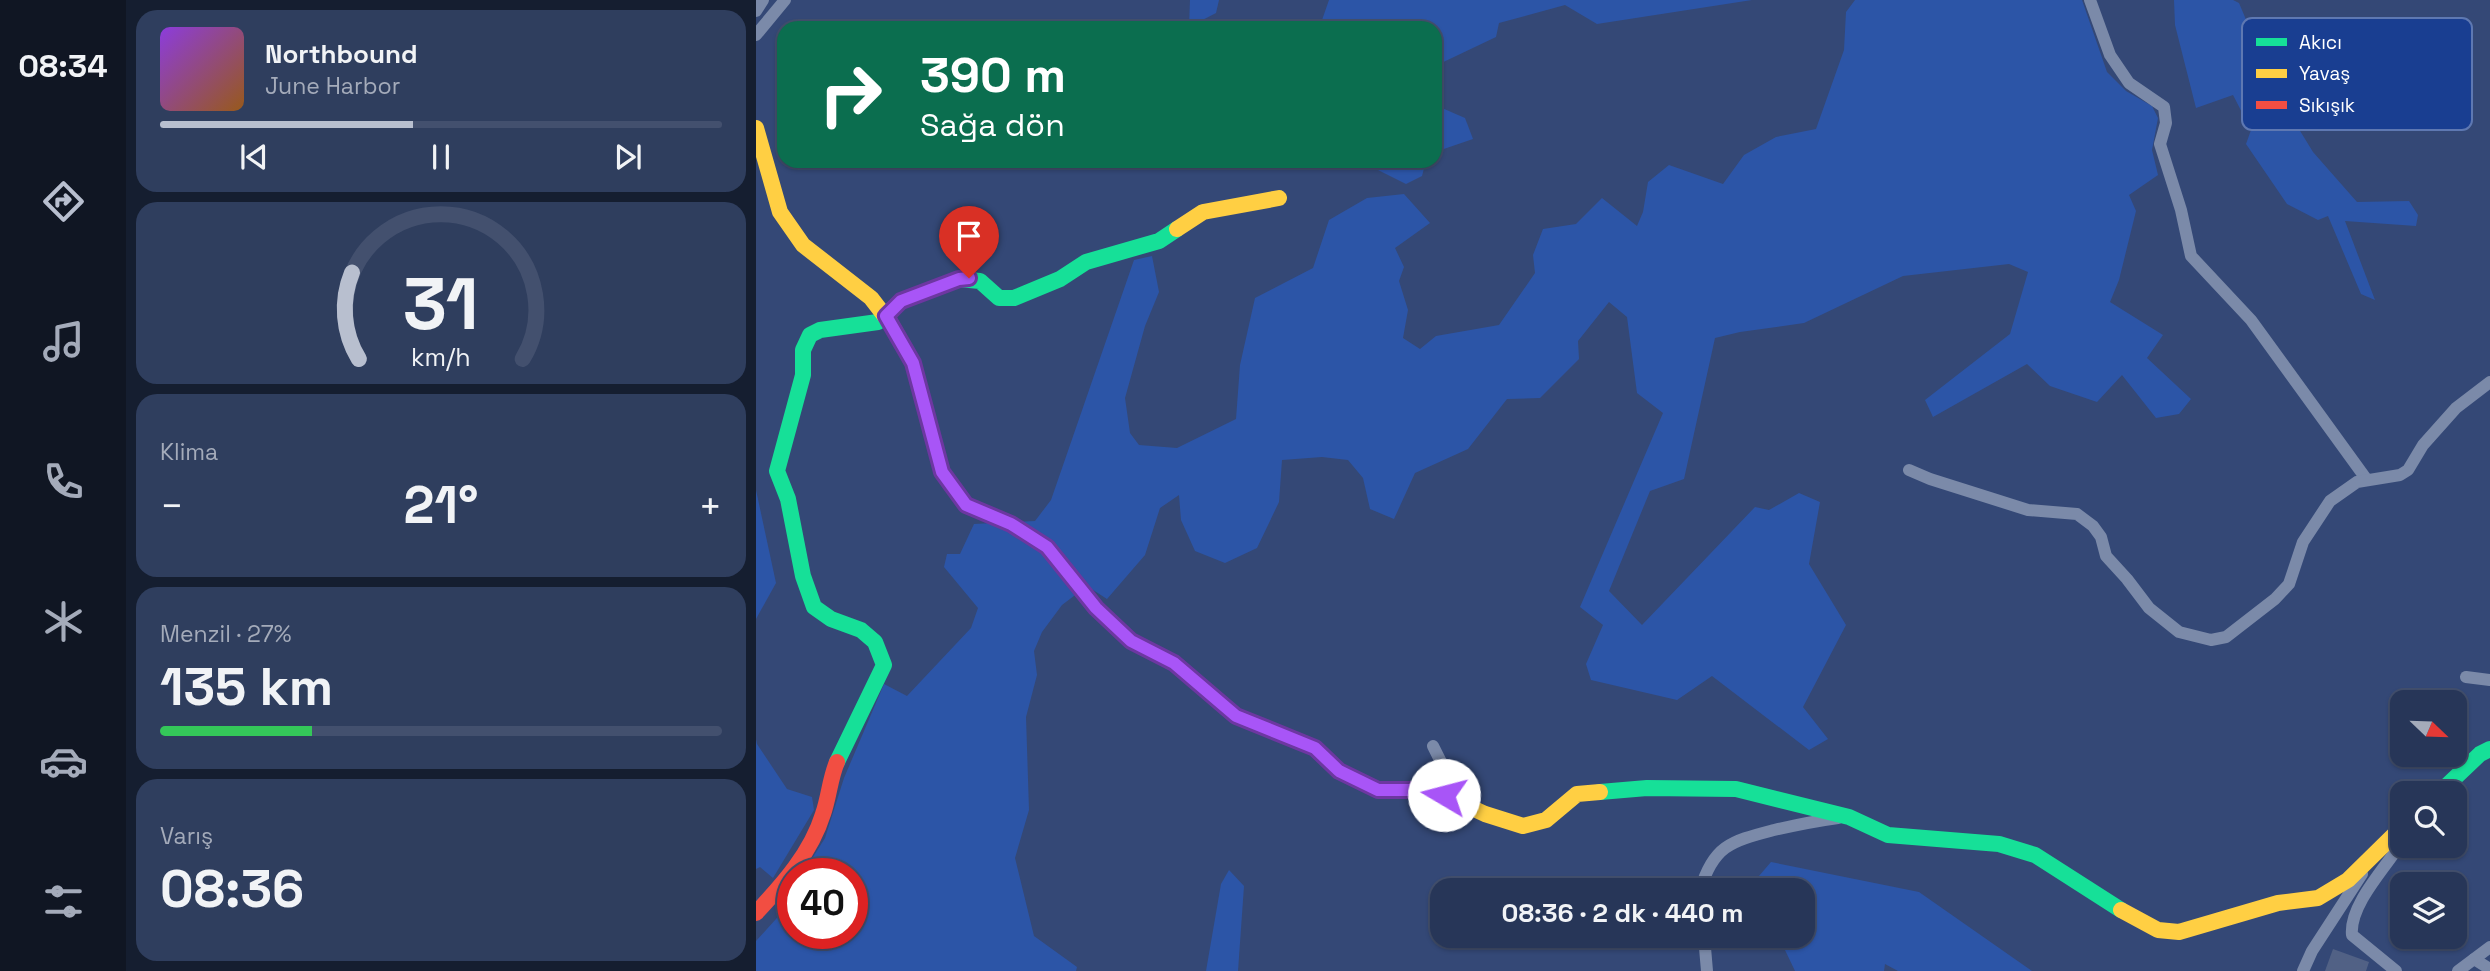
<!DOCTYPE html>
<html lang="tr">
<meta charset="utf-8">
<style>
:root{--surface:#273658;--page:#2f3e5e;--text:#f1f3f6;--muted:#a4abba;--line:#43506e;--accent:#b8bfcf}
body{margin:0;font-family:"Space Grotesk",sans-serif;background:var(--page);color:var(--text);height:100vh;display:flex;flex-direction:column;font-size:26px;white-space:nowrap}
*{box-sizing:border-box;margin:0}
p{font-size:23px;color:var(--muted)}
.icon{flex:none;width:38px;height:38px;fill:none;stroke:currentColor;stroke-width:2;stroke-linecap:round;stroke-linejoin:round}
.map{position:relative;flex:1;overflow:hidden}
.side{display:flex;flex-direction:column;gap:10px;padding:10px;background:#151e30;width:630px}
.side>*{flex:none}
.top-card{position:absolute;left:21px;top:21px;width:665px;height:147px;border-radius:21px;box-shadow:0 2px 5px #0004,0 0 0 2px var(--line);background:#0b6e4f;color:#fff;overflow:hidden}
.needle{width:46px;rotate:113deg}
.tools{position:absolute;left:1634px;top:690px;display:grid;gap:14px}
.tools a{display:grid;place-items:center;width:77px;height:77px;border-radius:14px;background:var(--surface);box-shadow:0 2px 5px #0004,0 0 0 2px var(--line);font-size:35px}
.speed{position:absolute;left:21px;top:858px;display:flex;gap:14px;font-size:35px;font-weight:700;text-align:center}
.speed>*{display:grid;place-content:center;width:91px;height:91px;border-radius:50%;background:var(--surface);box-shadow:0 2px 5px #0004,0 0 0 2px var(--line);line-height:1}
.speed .limit{border:10px solid #d22;background:#fff;color:#111}
.pin{position:absolute;display:grid;place-items:center;width:60px;height:60px;color:#fff;margin:-72px -30px;border-radius:50% 50% 50% 0;rotate:-45deg;box-shadow:0 0 7px #0007}
.pin .icon{rotate:45deg}
.me{position:absolute;width:77px;margin:-38px;rotate:278deg;stroke-linejoin:round;filter:drop-shadow(0 0 5px #0008)}
.turn{display:flex;align-items:center;gap:24px;height:147px;padding:0 28px;font-size:32px}
.turn .icon{width:91px;height:91px;stroke-width:2.5}
.turn b{display:block;font-size:49px;line-height:60px}
.big{font-size:52px;font-weight:700;line-height:1.1}
.side .card{flex:1;display:flex;flex-direction:column;justify-content:center;gap:10px;min-width:0;padding:0 24px;border-radius:21px;background:var(--page)}
.side .dial{align-items:center;gap:0}
.dial svg{height:182px;overflow:visible;fill:none;stroke:var(--line);stroke-width:7;stroke-linecap:round;text-anchor:middle}
.dial text{fill:var(--text);stroke:none}
.song{display:flex;align-items:center;gap:21px}
.cover{width:84px;height:84px;border-radius:10px;background:linear-gradient(135deg,hsl(270 70% 55%),hsl(30 70% 35%))}
.played{height:7px;border-radius:4px;background:linear-gradient(90deg,var(--accent) 45%,var(--line) 45%)}
.keys{display:flex;justify-content:space-around;direction:ltr}
.heat{display:flex;justify-content:space-between;align-items:center;font-size:38px;direction:ltr}
.charge{height:10px;border-radius:5px;background:linear-gradient(90deg,#34c759 27%,var(--line) 0)}
.trip{position:absolute;left:674px;top:878px;width:385px;height:70px;border-radius:21px;background:var(--surface);box-shadow:0 2px 5px #0004,0 0 0 2px var(--line);font-weight:700;line-height:70px;text-align:center}
main{display:flex;flex:1;min-height:0}
.tab-bar{display:flex;flex-direction:column;width:126px;justify-content:space-around;align-items:center;background:#101623;color:var(--muted)}
.tab-bar .icon{width:49px;height:49px}
.tab-bar .selected{color:var(--accent)}
.tab-bar b{font-size:32px;color:var(--text)}
.map>svg:first-child{display:block}
.green{fill:#2c55a7}
.building{fill:#516185}
.lines{fill:none;stroke-linecap:round;stroke-linejoin:round}
.street{stroke:#7b8aa9;stroke-width:12}
.fast{stroke:#16e098;stroke-width:16}
.slow{stroke:#ffcf43;stroke-width:16}
.jam{stroke:#f24e42;stroke-width:16}
.route-casing{stroke:#6d37a1;stroke-width:18}
.route{stroke:#a855f7;stroke-width:12}
.key{fill:#193e91;stroke:#5e78b2;stroke-width:2}
.key-label{font-size:19px;fill:#fff}
</style>
<main>
<nav class="tab-bar">
<b>08:34</b>
<svg class="icon selected" aria-label="directions" viewBox="0 0 24 24"><path d="M12 3l9 9-9 9-9-9zM9 14v-3h6M13 9l2 2-2 2"/></svg>
<svg class="icon" aria-label="music" viewBox="0 0 24 24"><path d="M9 18V5l10-2v13"/><circle cx="6" cy="18" r="3"/><circle cx="16" cy="16" r="3"/></svg>
<svg class="icon" aria-label="phone" viewBox="0 0 24 24"><path d="M5 4h4l2 5-3 2q2 4 5 5l2-3 5 2v4C11 20 4 13 5 4z"/></svg>
<svg class="icon" aria-label="climate" viewBox="0 0 24 24"><path d="M12 3v18M4 7l16 10M4 17L20 7"/></svg>
<svg class="icon" aria-label="car" viewBox="0 0 24 24"><path d="M5 17H2v-5l4-1 3-4h7l3 4 3 1v5h-3M9 17h6M6 11h13"/><circle cx="7" cy="17" r="2"/><circle cx="17" cy="17" r="2"/></svg>
<svg class="icon" aria-label="filters" viewBox="0 0 24 24"><path d="M4 7h16M4 17h16"/><circle cx="9" cy="7" r="2"/><circle cx="15" cy="17" r="2"/></svg>
</nav>
<section class="side">
<div class="card">
<div class="song"><i class="cover"></i><div><b>Northbound</b><p>June Harbor</p></div></div>
<div class="played"></div>
<div class="keys"><svg class="icon" aria-label="previous" viewBox="0 0 24 24"><path d="M18 5L8 12l10 7zM5 5v14"/></svg><svg class="icon" aria-label="pause" viewBox="0 0 24 24"><path d="M8 5v14M16 5v14"/></svg><svg class="icon" aria-label="next" viewBox="0 0 24 24"><path d="M6 5l10 7-10 7zM19 5v14"/></svg></div>
</div>
<div class="card dial"><svg viewBox="0 0 100 80">
<path d="M14 69A42 42 0 1 1 86 69"/>
<path d="M14 69A42 42 0 0 1 11 31" stroke="#b8bfcf"/>
<text x="50" y="56" font-size="32" font-weight="700">31</text>
<text x="50" y="72" font-size="11">km/h</text>
</svg></div>
<div class="card"><p>Klima</p>
<div class="heat"><a>−</a><b class="big">21°</b><a>+</a></div>
</div>
<div class="card"><p>Menzil · 27%</p><b class="big">135 km</b><div class="charge"></div></div>
<div class="card"><p>Varış</p><b class="big">08:36</b></div>
</section>
<div class="map">
<svg width="1734" height="971" viewBox="0 0 1734 971">
<rect width="100%" height="100%" fill="#344876"/>
<g class="green">
<path d="M434 0H463L460 13 433 27Z"/>
<path d="M573 0H996L841 24 809 5 743 23 740 37 679 66V28H558L566 20Z"/>
<path d="M1099 0H1326L1351 72 1370 91 1396 106 1402 118 1396 150 1402 175 1373 195 1380 211 1363 280 1354 302 1407 335 1391 358 1435 399 1423 414 1400 418 1366 375 1341 402 1294 386 1271 364 1177 417 1169 400 1254 334 1272 272 1253 264 1147 276 1048 323 984 332 959 338 928 479 894 491 853 591 886 625 999 507 1013 510 1043 493 1064 502 1053 564 1090 625 1047 707 1072 739 1053 750 956 676 921 700 835 680 830 664 847 625 824 607 907 413 881 393 871 317 853 302 822 341 823 359 784 398 751 399 712 449 659 473 638 519 614 509 607 478 592 460 566 457 526 460 523 502 501 548 469 563 439 551 425 520 423 495 404 508 389 555 351 599 331 586 306 605 286 632 278 651 281 675 270 717 273 810 259 858 278 936 321 967 320 971H0V941L20 919 37 891V933H96V873H47L69 838 88 778 128 684 151 696 215 628 222 608 188 567 191 554H204L218 524 279 521 295 500 378 260 396 256 403 292 389 326 369 398 374 433 383 445 421 448 480 419 484 365 499 298 557 268 573 220 611 198 648 194 674 223 639 248 648 267 643 281 652 310 647 338 664 349 680 336 743 325 779 273 777 255 787 229 820 224 846 198 881 226 887 212 892 182 913 165 967 184 988 155 1020 137 1060 129 1088 50 1090 12Z"/>
<path d="M1418 0H1477L1483 3 1522 95 1557 152 1601 202 1653 201 1662 215 1660 226 1589 221 1619 300 1605 294 1572 216 1562 220 1531 204 1490 144 1495 130 1477 95 1440 108 1419 25Z"/>
<path d="M679 105 709 118 717 139 679 152Z"/>
<path d="M604 161H670L666 176 650 184Z"/>
<path d="M0 490 20 583 0 619Z"/>
<path d="M0 739 1 744 31 789 56 797 58 810 17 878 4 867 0 869Z"/>
<path d="M1015 862 1163 892 1276 971H1142L1129 964 1128 971H1039L1029 950 990 936H1046V891H990Z"/>
<path d="M473 870 488 886 482 971H450L465 884Z"/>
</g>
<path class="building" d="M1577 949 1613 962 1610 971H1569Z"/>
<g class="lines">
<g class="street">
<path d="M1334 0 1354 55 1373 83 1408 107 1410 123 1404 144 1425 210 1435 256 1495 320 1611 480"/>
<path d="M0 11 7 0"/>
<path d="M0 35 29 0"/>
<path d="M1153 470 1174 479 1272 510 1321 514 1337 526 1345 537 1350 556 1371 579 1393 608 1423 632 1455 640 1470 637 1519 599 1533 584 1547 542 1574 501 1601 482 1644 475 1652 470 1667 445 1700 408 1734 382"/>
<path d="M1710 677 1734 680"/>
<path d="M677 746 686 764 688 795"/>
<path d="M944 891C957 845 976 841 1018 830 1040 825 1060 821 1082 818"/>
<path d="M948 936 951 971"/>
<path d="M1718 959 1734 969"/>
<path d="M1547 971 1556 951 1606 874"/>
<path d="M1640 971 1596 935C1593 906 1628 869 1644 845L1647 836"/>
<path d="M1702 971 1734 947"/>
</g>
<g class="fast">
<path d="M175 430 186 472 210 505 255 524 291 547 340 608 375 641 418 663 480 716 490 720"/>
<path d="M81 762 128 665 119 642 105 630 75 619 58 607 47 576 32 499 21 471 47 375V350L54 335 64 330 122 322 145 301 203 279 224 281 243 298H258L304 279 330 262 403 241 421 229"/>
<path d="M844 792 891 788 980 789 1093 817 1132 835 1243 844 1279 855 1365 910"/>
<path d="M1683 793 1724 754 1734 749"/>
</g>
<g class="slow">
<path d="M0 128 24 212 47 245 115 298 135 324 157 363 175 430"/>
<path d="M421 229 447 212 523 198"/>
<path d="M490 720 559 748 583 771 622 790H658L688 795 729 814 767 826 790 820 821 794 844 792"/>
<path d="M1365 910 1402 930 1423 932 1522 903 1562 898 1592 880 1647 826"/>
</g>
<path class="jam" d="M0 913C27 884 55 853 67 814 73 797 74 778 81 762"/>
</g>
<g class="lines">
<g class="route-casing">
<path id="route" d="M213 278 203 279 145 301 130 316 157 363 186 472 210 505 255 524 291 547 340 608 375 641 418 663 480 716 559 748 583 771 622 790H658L688 795"/>
</g>
<use href="#route" class="route"/>
</g>
<rect x="1486" y="18" width="230" height="112" rx="10" class="key"/>
<rect x="1500" y="38" width="31" height="8" fill="#16e098"/>
<rect x="1500" y="69" width="31" height="9" fill="#ffcf43"/>
<rect x="1500" y="101" width="31" height="8" fill="#f24e42"/>
<g class="key-label">
<text x="1543" y="49">Akıcı</text>
<text x="1543" y="80">Yavaş</text>
<text x="1543" y="112">Sıkışık</text>
</g>
</svg>
<div class="tools">
<a><svg class="needle" viewBox="-14 -14 28 28"><path d="M0-13l5 13h-10z" fill="#e53935"/><path d="M0 13l5-13h-10z" fill="#a4abba"/></svg></a>
<a><svg class="icon" aria-label="search" viewBox="0 0 24 24"><circle cx="10" cy="10" r="6"/><path d="M15 15l6 6"/></svg></a>
<a><svg class="icon" aria-label="layers" viewBox="0 0 24 24"><path d="M12 4l9 5-9 5-9-5zM3 14l9 5 9-5"/></svg></a>
</div>
<div class="speed"><div class="limit">40</div></div>
<div class="pin" style="left:213px;top:278px;background:#d93025"><svg class="icon" aria-label="arrive" viewBox="0 0 24 24"><path d="M6 21V4h12l-3 4 3 4H6"/></svg></div>
<svg class="me" style="left:688px;top:795px" viewBox="-20 -20 40 40"><circle r="19" fill="#fff"/><path d="M0-13L10 11 0 6-10 11z" fill="#a855f7"/></svg>
<div class="trip">08:36 · 2 dk · 440 m</div>
<div class="top-card">
<div class="turn"><svg class="icon" aria-label="right" viewBox="0 0 24 24"><path d="M7 20v-9h11M14 6l5 5-5 5"/></svg><div><b>390 m</b>Sağa dön</div></div>
</div>
</div>
</main>
